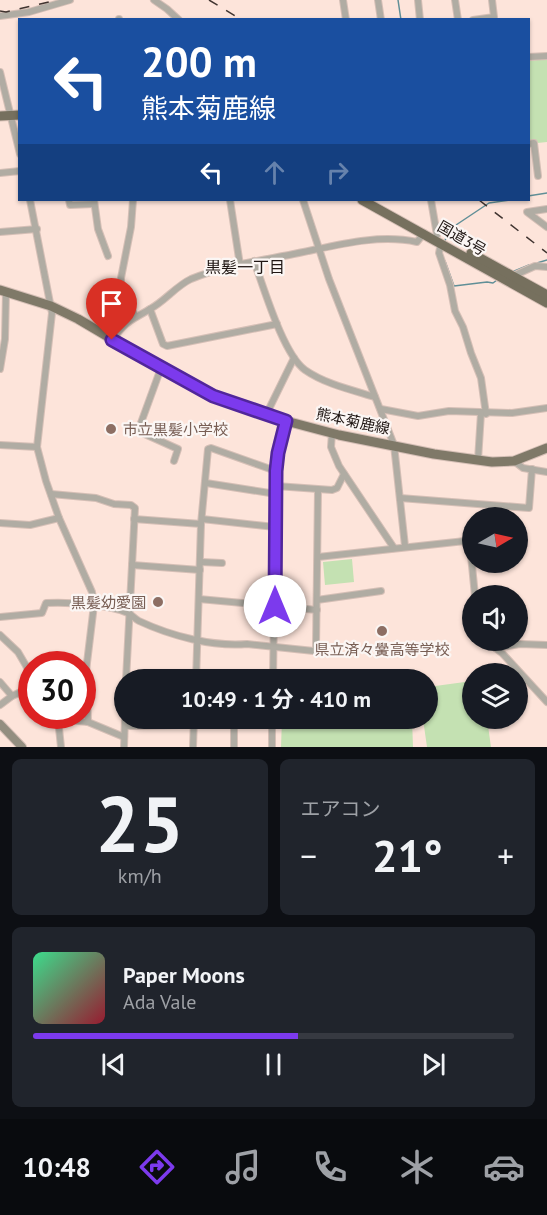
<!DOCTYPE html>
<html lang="ja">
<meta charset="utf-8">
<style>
:root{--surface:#171b24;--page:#20242c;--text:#f1f3f6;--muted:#9ea1a6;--line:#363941;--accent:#7c3aed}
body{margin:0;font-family:"PT Sans","Noto Sans JP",sans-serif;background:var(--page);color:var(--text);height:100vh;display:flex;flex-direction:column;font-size:22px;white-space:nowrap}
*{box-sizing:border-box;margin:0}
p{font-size:20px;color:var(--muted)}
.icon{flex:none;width:33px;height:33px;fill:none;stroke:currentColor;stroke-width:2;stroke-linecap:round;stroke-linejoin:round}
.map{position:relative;height:747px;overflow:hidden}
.drawer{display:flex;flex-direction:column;gap:12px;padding:12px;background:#0d0f14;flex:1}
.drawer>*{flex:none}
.guide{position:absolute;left:18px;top:18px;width:512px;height:183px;border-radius:0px;box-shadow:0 2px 4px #0004;background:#1a4fa0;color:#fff;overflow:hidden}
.needle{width:39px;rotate:81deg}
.fabs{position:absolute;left:462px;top:507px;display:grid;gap:12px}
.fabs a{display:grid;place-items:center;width:66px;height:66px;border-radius:50%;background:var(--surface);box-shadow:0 2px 4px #0004;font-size:30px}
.speed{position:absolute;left:18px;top:651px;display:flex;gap:12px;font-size:30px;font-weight:700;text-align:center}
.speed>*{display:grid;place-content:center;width:78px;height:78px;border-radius:50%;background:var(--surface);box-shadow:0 2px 4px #0004;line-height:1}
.speed .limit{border:9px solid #d22;background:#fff;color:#111}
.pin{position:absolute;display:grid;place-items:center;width:51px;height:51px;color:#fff;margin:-62px -26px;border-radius:50% 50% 50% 0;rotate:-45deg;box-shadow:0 0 6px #0007}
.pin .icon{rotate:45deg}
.me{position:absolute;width:66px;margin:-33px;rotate:0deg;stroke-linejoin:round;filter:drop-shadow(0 0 4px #0008)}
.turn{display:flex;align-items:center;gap:21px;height:126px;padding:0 24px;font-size:27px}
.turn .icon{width:78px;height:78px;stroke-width:2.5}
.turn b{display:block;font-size:42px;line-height:51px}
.lanes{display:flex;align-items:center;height:57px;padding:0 24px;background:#0003;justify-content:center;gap:30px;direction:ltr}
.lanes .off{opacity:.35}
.big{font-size:45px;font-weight:700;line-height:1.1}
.drawer .card{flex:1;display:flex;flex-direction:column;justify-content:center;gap:9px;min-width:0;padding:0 21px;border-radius:9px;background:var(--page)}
.drawer .dial{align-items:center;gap:0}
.dial b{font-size:78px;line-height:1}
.song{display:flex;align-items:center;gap:18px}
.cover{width:72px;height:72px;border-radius:9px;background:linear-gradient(135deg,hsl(150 70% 55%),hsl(350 70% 35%))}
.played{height:6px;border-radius:3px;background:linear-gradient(90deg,var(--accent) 55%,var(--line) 55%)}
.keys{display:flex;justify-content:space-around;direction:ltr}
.heat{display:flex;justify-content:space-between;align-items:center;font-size:33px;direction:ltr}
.drawer .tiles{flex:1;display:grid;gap:12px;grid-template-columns:1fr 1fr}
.card:last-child{grid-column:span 2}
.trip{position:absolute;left:114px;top:669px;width:324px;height:60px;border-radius:30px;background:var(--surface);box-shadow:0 2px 4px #0004;font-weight:700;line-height:60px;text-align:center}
.tabs{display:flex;height:96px;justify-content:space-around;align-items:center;background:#090b0e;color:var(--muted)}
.tabs .icon{width:42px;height:42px}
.tabs .active{color:var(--accent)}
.tabs b{font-size:27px;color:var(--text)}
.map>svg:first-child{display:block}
.green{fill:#c4e1b2}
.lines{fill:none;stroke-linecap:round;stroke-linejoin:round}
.stream{stroke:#608f97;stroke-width:1.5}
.minor-casing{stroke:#d5bfb6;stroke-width:8}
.secondary-casing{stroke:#d5bfb6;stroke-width:10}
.primary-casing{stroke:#d5bfb6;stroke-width:11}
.trunk-casing{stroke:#d5bfb6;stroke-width:11}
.minor{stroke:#b0aca3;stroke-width:6}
.secondary{stroke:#938e80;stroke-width:8}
.primary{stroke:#7f7968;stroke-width:9}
.trunk{stroke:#76705e;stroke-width:9}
.rail{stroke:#403430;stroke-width:1.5;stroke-dasharray:10 10;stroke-linecap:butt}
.route-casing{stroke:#51269a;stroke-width:15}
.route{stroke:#7c3aed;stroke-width:10}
.education-dot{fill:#8d6e63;stroke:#fbf6f4;stroke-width:2}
.labels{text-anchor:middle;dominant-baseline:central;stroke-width:4.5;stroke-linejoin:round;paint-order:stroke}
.street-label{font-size:15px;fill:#201714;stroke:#fbf6f4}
.education-label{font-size:15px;fill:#785e54;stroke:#fbf6f4;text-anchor:start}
.neighbourhood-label{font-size:16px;fill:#201714;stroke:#fbf6f4}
</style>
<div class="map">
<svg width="547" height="747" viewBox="0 0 547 747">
<rect width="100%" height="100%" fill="#fde4da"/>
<g class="green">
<path d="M547 59V142L528 144V61Z"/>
<path d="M352 559 354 582 325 585 323 562Z"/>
<path d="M472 681V718L487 719 491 747H427L423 719 428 718V687Z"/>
<path d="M282 719H412L413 747H281Z"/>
</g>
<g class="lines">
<g class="stream">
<path d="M398 0 401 20"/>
<path d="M528 196 547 193"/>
<path d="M445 242 447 231 489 203 510 200"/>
<path d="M445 261 454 286 487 282 493 283 497 280"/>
<path d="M537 263 547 260"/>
<path d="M512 272 529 265"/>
</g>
<g class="minor-casing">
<g id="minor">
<path d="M154 0 167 9 179 20"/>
<path d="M343 0 346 20"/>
<path d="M378 0 381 20"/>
<path d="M418 0 420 20"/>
<path d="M455 0 458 20"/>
<path d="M0 16 29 12 70 0"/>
<path d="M119 19V20"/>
<path d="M473 20 494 17 492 0"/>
<path d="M528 57 547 56"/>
<path d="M0 72 20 154"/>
<path d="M528 144 534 143 538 176"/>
<path d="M0 173 20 171"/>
<path d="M30 200 52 313 37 447 46 481 59 518 92 592 94 605 86 671 88 722"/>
<path d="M69 200 70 205 94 204"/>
<path d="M94 200 98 229 108 256"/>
<path d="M133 200 131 227 121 278V284L135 316"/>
<path d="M230 200 240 265"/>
<path d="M303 200 329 279 394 445 405 546"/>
<path d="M431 200 437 235"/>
<path d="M547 209 527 212 547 227"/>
<path d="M0 232 37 229"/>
<path d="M441 243 439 253 450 285 455 311 463 327 471 353 481 378 486 414"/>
<path d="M254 261C264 288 283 354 305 370 325 384 352 390 375 397"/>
<path d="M513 276 535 266 547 267"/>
<path d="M150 309 163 344 167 346 277 324"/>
<path d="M112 340C128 319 129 322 150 309 165 301 176 286 191 279 222 266 257 261 289 255 331 247 375 233 417 242L424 233"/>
<path d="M161 368 138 431 178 449 174 461"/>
<path d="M0 369 5 339 6 292"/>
<path d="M381 409 418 416 449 411 512 413 547 408"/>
<path d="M266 415 294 358"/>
<path d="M332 433 331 447 339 466 394 548"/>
<path d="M0 445 37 447"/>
<path d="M478 460 481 413"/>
<path d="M514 461 523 468 547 472"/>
<path d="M206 483 276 494"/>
<path d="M276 486 332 490 337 488 344 474"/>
<path d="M51 494 96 498 114 504 131 505 135 508 126 680"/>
<path d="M400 498 529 508 532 469"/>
<path d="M134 519 201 524"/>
<path d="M202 519 275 527"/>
<path d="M0 523 30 525 59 518"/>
<path d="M318 557 465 541H468L470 545 475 596"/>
<path d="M201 562 222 563"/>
<path d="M132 565 200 570"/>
<path d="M199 599 317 610"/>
<path d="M317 600 381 591"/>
<path d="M0 617 42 613 46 603C68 602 108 604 128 613 132 615 135 619 139 621 171 636 213 647 247 644L314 651 316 649 318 490"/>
<path d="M0 635 18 652 32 676"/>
<path d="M485 640 502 653 547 702"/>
<path d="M496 648 520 644 547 645"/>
<path d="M196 680 201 524 208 449 211 448 276 471"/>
<path d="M273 680 276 471 278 453 286 421"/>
<path d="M0 682 12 696"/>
<path d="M0 705 12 696 32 687"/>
<path d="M52 716 58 719 88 722 124 737"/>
<path d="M58 719 61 747"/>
<path d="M234 724V747"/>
<path d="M125 726 234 724 272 720"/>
<path d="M124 747 125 718"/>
<path d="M193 747 194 718"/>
<path d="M272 747V719"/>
</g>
</g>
<g class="secondary-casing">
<path id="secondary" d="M0 724 22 747"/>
</g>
<g class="primary-casing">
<path id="primary" d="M0 290 51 306 78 319 161 368 213 396 286 421 339 435 434 454 492 462 514 461 547 448"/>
</g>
<g class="trunk-casing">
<g id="trunk">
<path d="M0 116 20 115"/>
<path d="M362 200 547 303"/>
<path d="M471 253 547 295"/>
</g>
</g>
<use href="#minor" class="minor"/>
<use href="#secondary" class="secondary"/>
<use href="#primary" class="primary"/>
<use href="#trunk" class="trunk"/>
<g class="rail">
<path d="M209 0 242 20"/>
<path d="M0 11 6 12 57 0"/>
<path d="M479 200 547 253"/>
</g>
</g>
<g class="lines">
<g class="route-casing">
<path id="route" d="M112 340 213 396 286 421 278 453 276 471 275 606"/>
</g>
<use href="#route" class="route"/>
</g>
<g class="education-dot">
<circle cx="111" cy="429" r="6"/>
<circle cx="158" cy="602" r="6"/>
<circle cx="382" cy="631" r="6"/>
</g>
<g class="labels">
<g class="street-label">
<text transform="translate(462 238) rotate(30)">国道3号</text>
<text transform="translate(353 421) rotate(12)">熊本菊鹿線</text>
</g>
<g class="education-label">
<text x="123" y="429">市立黒髪小学校</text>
<text x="146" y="602" text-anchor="end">黒髪幼愛園</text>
<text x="382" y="649" text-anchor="middle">県立済々黌高等学校</text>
</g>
<g class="neighbourhood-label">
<text x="245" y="267">黒髪一丁目</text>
</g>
</g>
</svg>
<div class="fabs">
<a><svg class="needle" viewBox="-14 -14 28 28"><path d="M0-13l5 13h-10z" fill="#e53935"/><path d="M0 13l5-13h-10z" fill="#9ea1a6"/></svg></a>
<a><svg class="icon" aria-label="sound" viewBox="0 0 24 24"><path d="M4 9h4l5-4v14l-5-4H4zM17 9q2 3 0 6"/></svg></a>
<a><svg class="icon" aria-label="layers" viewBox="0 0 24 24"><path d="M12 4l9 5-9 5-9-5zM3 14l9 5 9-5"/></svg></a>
</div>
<div class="speed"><div class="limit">30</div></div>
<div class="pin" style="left:112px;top:340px;background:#d93025"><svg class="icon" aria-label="arrive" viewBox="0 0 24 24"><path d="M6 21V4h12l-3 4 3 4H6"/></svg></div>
<svg class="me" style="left:275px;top:606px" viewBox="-20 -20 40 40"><circle r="19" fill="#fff"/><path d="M0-13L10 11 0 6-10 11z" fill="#7c3aed"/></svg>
<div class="trip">10:49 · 1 分 · 410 m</div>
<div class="guide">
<div class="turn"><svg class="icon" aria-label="left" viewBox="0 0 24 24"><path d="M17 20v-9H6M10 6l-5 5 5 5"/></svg><div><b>200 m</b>熊本菊鹿線</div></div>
<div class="lanes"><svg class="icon" aria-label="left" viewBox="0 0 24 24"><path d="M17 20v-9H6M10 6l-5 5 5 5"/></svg><svg class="icon off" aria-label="ahead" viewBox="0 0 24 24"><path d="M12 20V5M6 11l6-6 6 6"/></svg><svg class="icon off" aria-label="right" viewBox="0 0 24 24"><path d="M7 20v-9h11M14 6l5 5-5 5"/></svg></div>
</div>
</div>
<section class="drawer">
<div class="tiles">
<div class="card dial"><b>25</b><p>km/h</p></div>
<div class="card"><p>エアコン</p>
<div class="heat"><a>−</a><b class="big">21°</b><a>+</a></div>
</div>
<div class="card">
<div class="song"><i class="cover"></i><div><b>Paper Moons</b><p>Ada Vale</p></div></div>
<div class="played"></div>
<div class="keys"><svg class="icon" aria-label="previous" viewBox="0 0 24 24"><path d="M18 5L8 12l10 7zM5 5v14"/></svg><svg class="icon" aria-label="pause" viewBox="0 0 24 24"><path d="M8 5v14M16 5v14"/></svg><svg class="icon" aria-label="next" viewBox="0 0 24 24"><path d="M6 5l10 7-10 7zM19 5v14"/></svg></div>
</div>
</div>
</section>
<nav class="tabs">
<b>10:48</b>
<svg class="icon active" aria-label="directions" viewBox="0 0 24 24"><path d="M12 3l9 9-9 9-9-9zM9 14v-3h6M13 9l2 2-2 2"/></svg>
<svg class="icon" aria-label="music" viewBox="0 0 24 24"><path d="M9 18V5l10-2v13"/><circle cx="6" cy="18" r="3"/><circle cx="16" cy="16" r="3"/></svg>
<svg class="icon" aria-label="phone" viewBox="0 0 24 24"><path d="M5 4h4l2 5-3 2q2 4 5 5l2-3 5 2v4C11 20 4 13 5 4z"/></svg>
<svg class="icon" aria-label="climate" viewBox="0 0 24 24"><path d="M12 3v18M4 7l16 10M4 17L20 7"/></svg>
<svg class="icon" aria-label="car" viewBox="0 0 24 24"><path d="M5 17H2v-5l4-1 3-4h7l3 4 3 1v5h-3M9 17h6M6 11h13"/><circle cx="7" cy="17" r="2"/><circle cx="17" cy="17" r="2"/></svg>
</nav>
